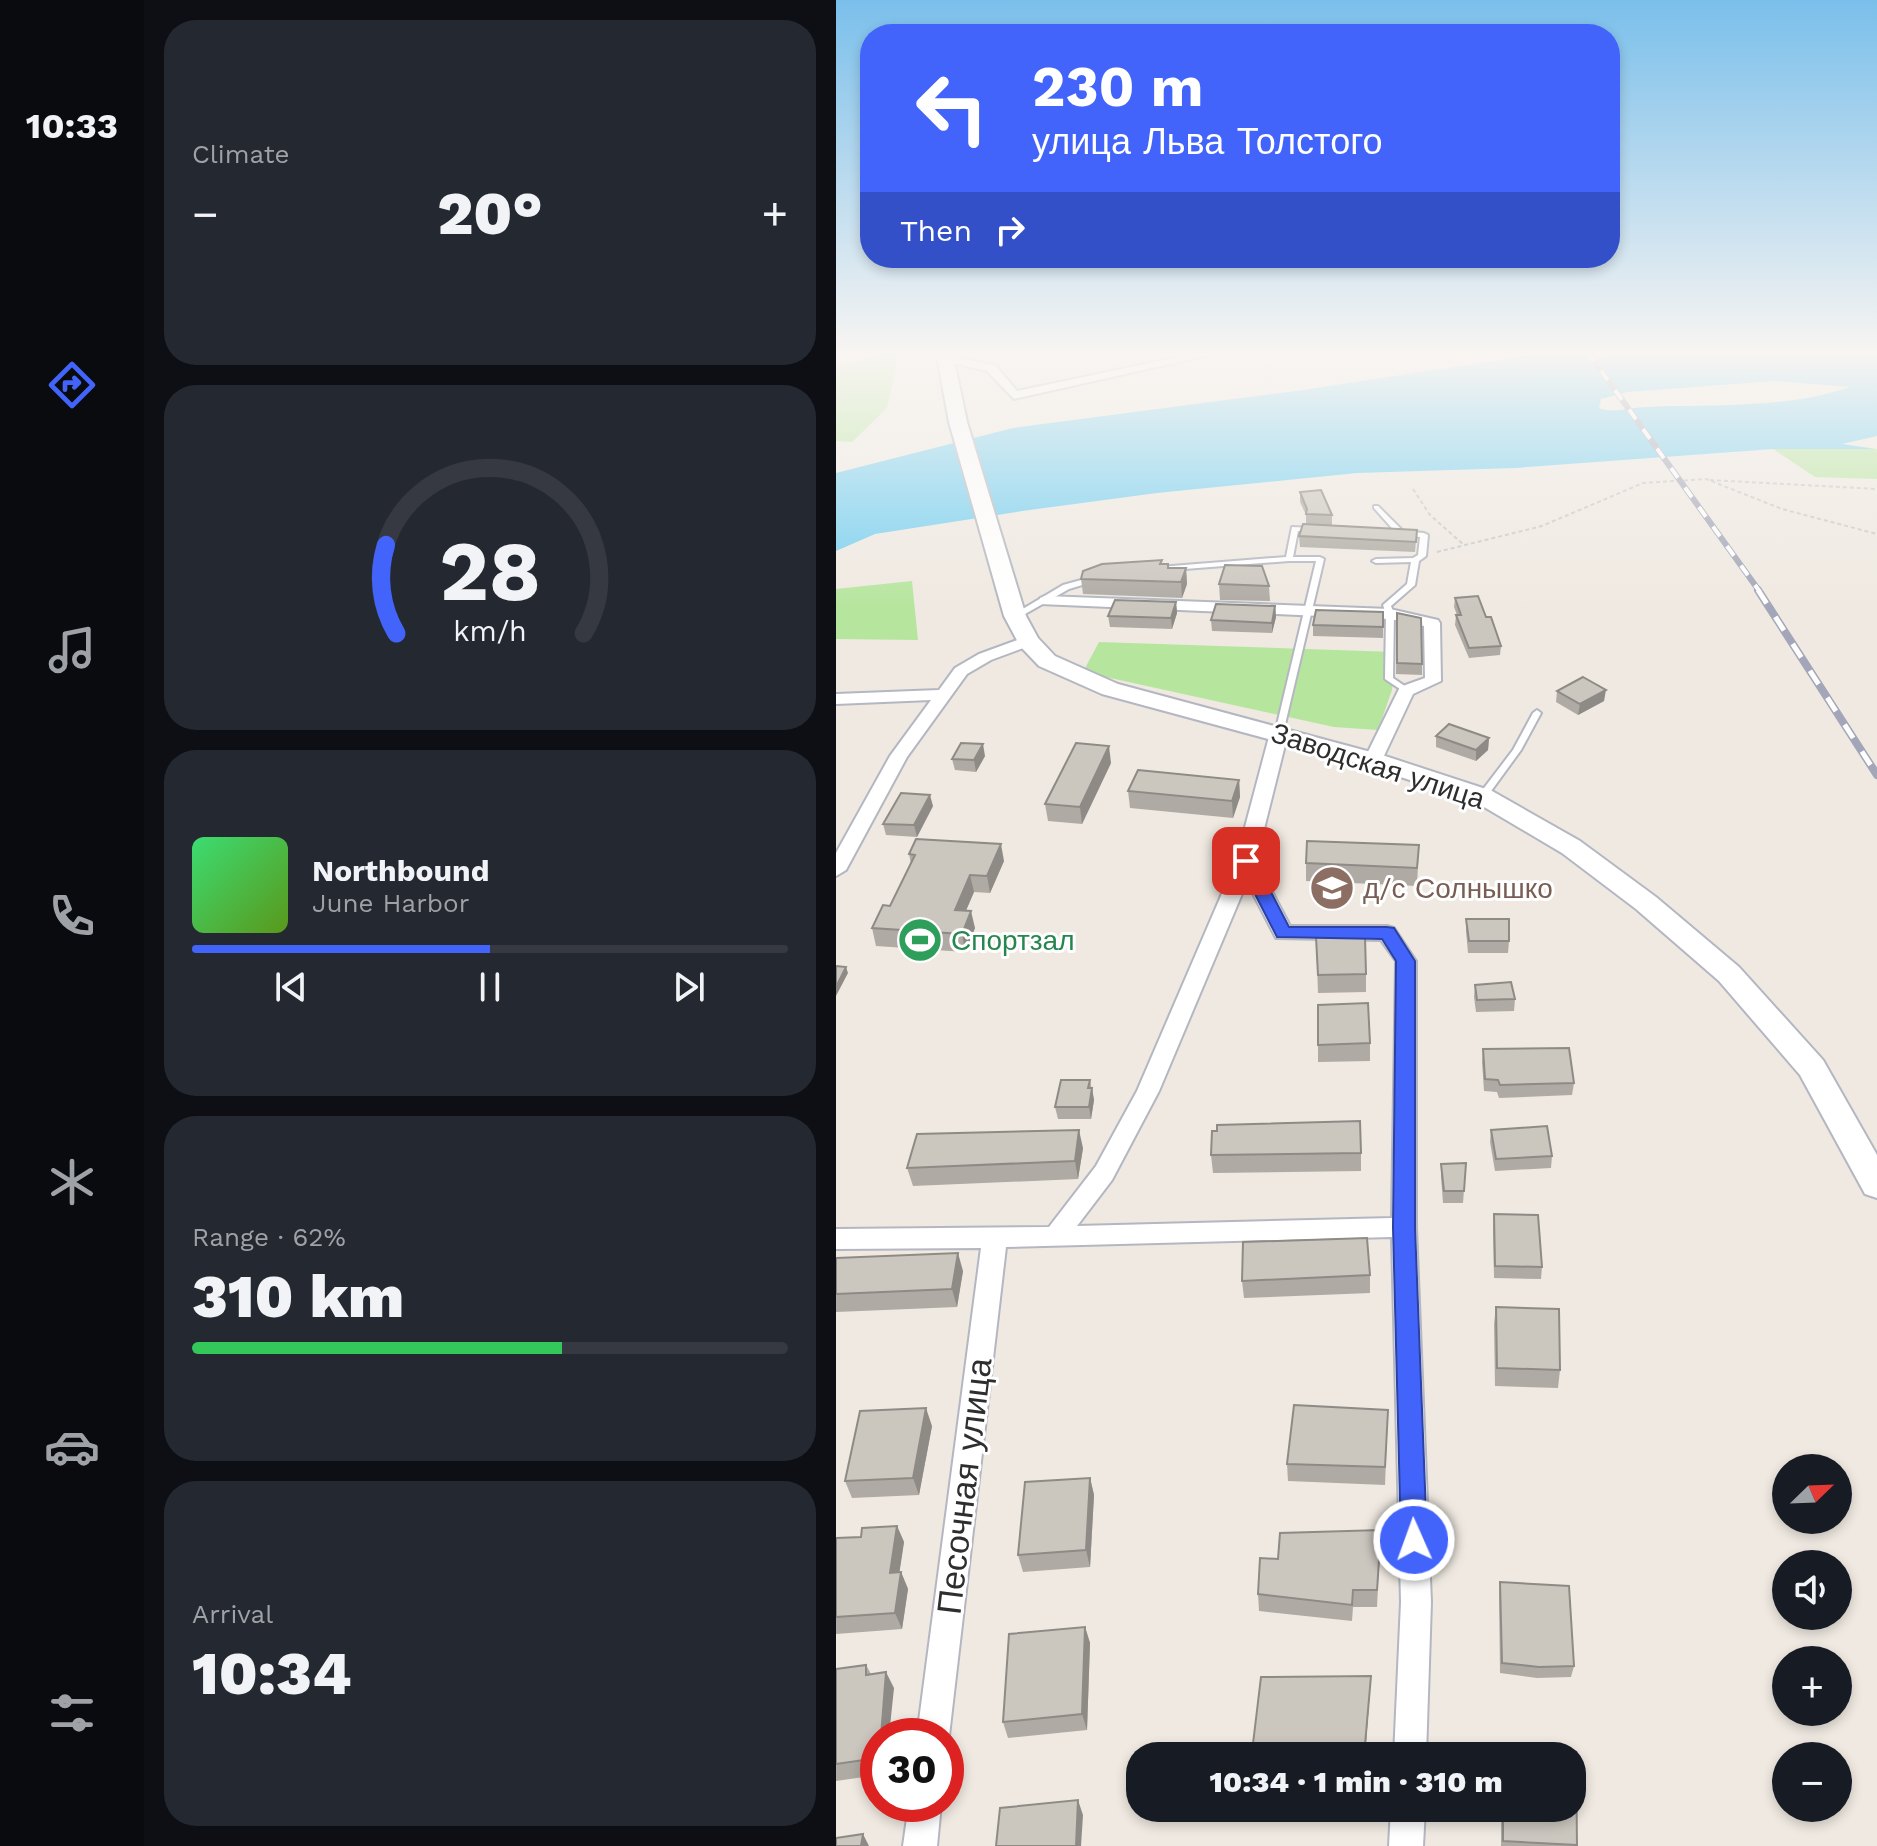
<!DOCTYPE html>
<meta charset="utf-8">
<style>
:root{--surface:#171b24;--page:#242831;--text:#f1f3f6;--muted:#9ea1a6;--line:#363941;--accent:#4264fb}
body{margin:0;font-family:"Work Sans",sans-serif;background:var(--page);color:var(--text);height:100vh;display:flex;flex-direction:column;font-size:30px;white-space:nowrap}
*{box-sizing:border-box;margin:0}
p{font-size:26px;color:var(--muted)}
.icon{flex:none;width:44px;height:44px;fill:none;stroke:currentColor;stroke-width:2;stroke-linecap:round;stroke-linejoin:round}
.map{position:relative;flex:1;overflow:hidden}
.sheet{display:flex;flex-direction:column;gap:20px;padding:20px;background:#0d0f14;width:692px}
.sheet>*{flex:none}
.guide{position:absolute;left:24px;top:24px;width:760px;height:244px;border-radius:32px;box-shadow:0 4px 12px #0003;background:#4264fb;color:#fff;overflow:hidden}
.needle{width:52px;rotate:67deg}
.controls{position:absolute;left:936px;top:1454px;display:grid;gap:16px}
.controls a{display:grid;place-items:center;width:80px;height:80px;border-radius:50%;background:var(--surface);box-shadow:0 4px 12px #0003;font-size:40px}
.speed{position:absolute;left:24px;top:1718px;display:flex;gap:16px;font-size:40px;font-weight:700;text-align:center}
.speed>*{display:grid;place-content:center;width:104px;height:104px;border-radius:50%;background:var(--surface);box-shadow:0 4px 12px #0003;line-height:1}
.speed .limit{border:12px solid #d22;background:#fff;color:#111}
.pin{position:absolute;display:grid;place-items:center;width:68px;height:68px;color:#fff;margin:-34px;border-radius:16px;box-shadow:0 4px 12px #0006}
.me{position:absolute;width:88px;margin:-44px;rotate:358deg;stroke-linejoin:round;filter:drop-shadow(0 0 6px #0008)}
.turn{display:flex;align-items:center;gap:28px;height:168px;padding:0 40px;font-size:36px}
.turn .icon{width:104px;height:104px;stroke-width:2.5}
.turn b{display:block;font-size:56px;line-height:68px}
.then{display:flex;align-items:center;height:76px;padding:0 40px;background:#0003;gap:16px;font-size:30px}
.big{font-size:60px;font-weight:800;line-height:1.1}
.sheet .card{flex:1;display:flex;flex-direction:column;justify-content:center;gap:12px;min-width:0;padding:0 28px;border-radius:32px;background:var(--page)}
.sheet .dial{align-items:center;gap:0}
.dial svg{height:208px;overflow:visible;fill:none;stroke:var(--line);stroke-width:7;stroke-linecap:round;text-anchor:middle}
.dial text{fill:var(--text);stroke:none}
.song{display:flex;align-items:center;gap:24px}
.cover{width:96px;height:96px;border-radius:12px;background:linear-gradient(135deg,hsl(140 70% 55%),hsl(90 70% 35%))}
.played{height:8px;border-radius:4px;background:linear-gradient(90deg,var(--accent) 50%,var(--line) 50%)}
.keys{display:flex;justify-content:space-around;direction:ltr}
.heat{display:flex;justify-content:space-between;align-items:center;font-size:44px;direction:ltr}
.charge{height:12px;border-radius:6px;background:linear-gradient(90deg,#34c759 62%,var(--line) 0)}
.trip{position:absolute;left:290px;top:1742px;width:460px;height:80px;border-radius:32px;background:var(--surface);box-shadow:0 4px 12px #0003;font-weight:800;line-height:80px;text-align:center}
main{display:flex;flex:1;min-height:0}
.tabs{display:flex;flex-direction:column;width:144px;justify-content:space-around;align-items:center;background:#090b0e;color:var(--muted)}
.tabs .icon{width:56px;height:56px}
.tabs .current{color:var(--accent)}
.tabs b{font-size:36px;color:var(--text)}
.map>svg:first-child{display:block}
.green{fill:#b6e59e}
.water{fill:#75cff0;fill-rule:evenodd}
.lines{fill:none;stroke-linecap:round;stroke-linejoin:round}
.service-casing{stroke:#b4b7c1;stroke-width:4}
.minor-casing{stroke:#b4b7c1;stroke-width:4}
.secondary-casing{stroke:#b4b7c1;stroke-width:4}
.path{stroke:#c9c9c9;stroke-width:2;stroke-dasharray:4 3;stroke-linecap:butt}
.service{fill:#fff;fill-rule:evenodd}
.minor{fill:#fff;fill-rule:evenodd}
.secondary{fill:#fff;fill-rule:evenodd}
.rail-far1-casing{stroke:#a3a6b8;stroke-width:6}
.rail-casing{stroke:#a3a6b8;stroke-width:8}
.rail-far1{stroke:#fff;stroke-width:4;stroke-dasharray:12;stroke-linecap:butt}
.rail{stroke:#fff;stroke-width:5;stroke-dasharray:16;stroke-linecap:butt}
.wall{fill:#afaba4}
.shaded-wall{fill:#8e8b86}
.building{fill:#cbc7bf;stroke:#8e8b86;stroke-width:2}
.route{fill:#4264fb;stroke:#2b41a3;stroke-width:2}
.labels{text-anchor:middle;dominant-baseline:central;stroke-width:6;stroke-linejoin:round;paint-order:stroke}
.street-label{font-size:28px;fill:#2e2e2e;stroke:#fff}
.education-label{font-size:28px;fill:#785e54;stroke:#fff;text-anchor:start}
.leisure-label{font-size:28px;fill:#27864d;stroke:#fff;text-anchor:start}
.near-street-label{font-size:34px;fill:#2e2e2e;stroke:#fff}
</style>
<main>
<nav class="tabs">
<b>10:33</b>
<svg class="icon current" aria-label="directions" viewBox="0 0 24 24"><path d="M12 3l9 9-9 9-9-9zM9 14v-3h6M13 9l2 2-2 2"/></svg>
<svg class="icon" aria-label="music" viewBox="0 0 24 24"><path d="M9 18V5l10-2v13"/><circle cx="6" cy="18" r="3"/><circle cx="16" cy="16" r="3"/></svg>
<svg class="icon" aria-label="phone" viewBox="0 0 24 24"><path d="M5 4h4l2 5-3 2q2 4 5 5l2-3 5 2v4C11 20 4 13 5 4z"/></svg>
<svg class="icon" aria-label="climate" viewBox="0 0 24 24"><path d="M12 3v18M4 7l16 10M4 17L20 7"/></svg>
<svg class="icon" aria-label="car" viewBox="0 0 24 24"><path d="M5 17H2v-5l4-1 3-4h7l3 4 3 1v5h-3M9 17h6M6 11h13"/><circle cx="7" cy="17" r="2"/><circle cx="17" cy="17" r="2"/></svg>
<svg class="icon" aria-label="filters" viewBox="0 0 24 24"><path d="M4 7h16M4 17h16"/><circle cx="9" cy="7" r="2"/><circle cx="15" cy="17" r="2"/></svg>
</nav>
<section class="sheet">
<div class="card"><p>Climate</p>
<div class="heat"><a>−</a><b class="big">20°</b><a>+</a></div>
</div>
<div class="card dial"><svg viewBox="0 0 100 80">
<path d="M14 69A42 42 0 1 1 86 69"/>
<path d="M14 69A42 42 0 0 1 10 35" stroke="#4264fb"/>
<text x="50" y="56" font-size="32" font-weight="700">28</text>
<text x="50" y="72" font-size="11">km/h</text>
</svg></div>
<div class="card">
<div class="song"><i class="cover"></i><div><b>Northbound</b><p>June Harbor</p></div></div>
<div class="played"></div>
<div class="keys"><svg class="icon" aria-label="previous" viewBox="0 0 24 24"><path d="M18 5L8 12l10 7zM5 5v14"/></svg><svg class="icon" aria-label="pause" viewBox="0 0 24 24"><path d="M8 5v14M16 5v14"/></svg><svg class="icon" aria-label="next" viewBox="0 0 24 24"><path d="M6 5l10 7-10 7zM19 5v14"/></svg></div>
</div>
<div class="card"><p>Range · 62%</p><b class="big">310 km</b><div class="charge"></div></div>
<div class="card"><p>Arrival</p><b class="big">10:34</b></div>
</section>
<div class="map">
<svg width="1041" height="1846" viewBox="0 0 1041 1846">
<rect width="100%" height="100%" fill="#efe9e1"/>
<g class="green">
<path d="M42 351H59L60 368 51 408 16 442 0 441V366L42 356Z"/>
<path d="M937 449H1041V479L979 477Z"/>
<path d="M76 581 82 640 0 639V589Z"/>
<path d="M263 642 558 652 556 690 542 730 498 727 247 672Z"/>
</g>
<path class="water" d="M723 351H773L745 357 765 358 802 351H1041V436L1006 444 1040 449H937L679 468 521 473 321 493 186 511 39 534 0 551V473L177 428 467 390ZM939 381 1014 387C952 409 877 404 811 407 795 407 778 414 763 408L765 399 791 392Z"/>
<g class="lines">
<g class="service-casing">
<g id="service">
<path d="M538 506H542L567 531 588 533 592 535 590 556 583 561 579 585 555 606 558 614 557 678 573 689 574 691 570 693 549 679 550 614 547 605 571 584 575 562 540 563 536 561 540 559 577 558 582 555 584 537 562 535 538 508Z"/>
<path d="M456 527 479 528 483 530 479 532 462 531 457 557H484L488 559 447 733 443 736 439 733 480 561H453L323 571 319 569 323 567 450 557Z"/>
<path d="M256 577H259V581L233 589 182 618H176L175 616 227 585Z"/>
<path d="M701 710 705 713 685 750 650 798H644L642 796 677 750 697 713Z"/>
</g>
</g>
<g class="minor-casing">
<g id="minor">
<path d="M371 351H392L178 399 151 371 104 360 110 356 159 365 181 391Z"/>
<path d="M209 596 554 609 602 620 604 623 605 681 577 694 546 760 537 765 528 760 564 687 589 678 588 626 554 619 204 604V598Z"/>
<path d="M192 636 200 641 198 644 155 660 131 674 71 757 10 870 0 876V853L54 756 95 700 0 704V694L103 690 119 668 143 654Z"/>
<path d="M443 728 452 733 420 861 454 926H551L558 928 580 961V1227L595 1602 590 1756H558L565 1602 556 1237 170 1247 113 1736 110 1743V1736H81L145 1248 0 1249V1229L213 1227 260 1166 301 1091 400 861 434 733ZM411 882 440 938 545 940 560 961 556 1218 241 1226 276 1180 323 1091Z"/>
<path d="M73 1804H105L101 1846H67Z"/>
<path d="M555 1808H589L587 1846H553Z"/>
</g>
</g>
<g class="secondary-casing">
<path id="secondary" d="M100 351H116L131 422 190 616 202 638 219 656 282 684 546 755 656 791 744 841 820 897 903 967 987 1060 1041 1155V1198L1029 1194 964 1075 883 981 800 909 726 853 638 801 528 765 266 694 203 666 184 646 168 616 113 422Z"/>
</g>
<g class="path">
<path d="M874 480 1041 489"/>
<path d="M577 489 594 515 628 545"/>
<path d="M601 552 706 526 807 483 870 479 946 509 1041 534"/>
</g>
<use href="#service" class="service"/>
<use href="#minor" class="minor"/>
<use href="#secondary" class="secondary"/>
<g class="rail-far1-casing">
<path id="rail-far1" d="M751 351 924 592"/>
</g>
<g class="rail-casing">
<path id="rail" d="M922 590 1041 775"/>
</g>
<use href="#rail-far1" class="rail-far1"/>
<use href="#rail" class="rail"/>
</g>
<g class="wall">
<path d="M464 492 496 515V525L581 530 579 552 464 547 463 536 470 524V515L464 502Z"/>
<path d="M326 564 333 568H350L351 584 346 598 247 594 245 579Z"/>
<path d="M383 584 433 586 434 601 384 600Z"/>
<path d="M619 598 650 617 665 646 664 655 633 658 619 625 620 615H621L618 607Z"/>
<path d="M340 602 341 613 336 629 274 627 272 616Z"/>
<path d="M439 606 440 617 436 633 376 631 375 620Z"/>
<path d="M547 612V638L477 636V625Z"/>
<path d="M561 613 586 664V675L560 674Z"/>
<path d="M721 691 768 701 742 715 720 702Z"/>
<path d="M600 736 653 738 652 750 640 761 600 747Z"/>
<path d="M149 756 140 772 119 770 116 759Z"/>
<path d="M275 763 246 824 212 821 209 804Z"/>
<path d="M403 780 404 797 397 818 294 808 292 791Z"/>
<path d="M97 806 81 837 50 835 47 824Z"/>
<path d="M583 845 581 886 470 881V863Z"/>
<path d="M73 854 168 861 154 893 138 892 130 910 139 928 129 952 40 946 36 928 54 906 75 864Z"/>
<path d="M630 919 673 941 672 953H632L630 931Z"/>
<path d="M480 937 530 974V992L482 993Z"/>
<path d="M639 985 679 999 678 1011 640 1012 638 997Z"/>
<path d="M482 1005 534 1043V1061L482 1062Z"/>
<path d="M647 1049 738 1083 736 1095 663 1098 661 1092 648 1091 646 1062Z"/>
<path d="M254 1080 258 1100 255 1119H222L219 1107Z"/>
<path d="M655 1130 716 1156 715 1168 659 1171 654 1142Z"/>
<path d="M247 1148 242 1179 77 1186 71 1168Z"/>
<path d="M525 1153V1171L377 1173 375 1155Z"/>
<path d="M630 1163 627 1203H607L605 1176V1164Z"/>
<path d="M658 1214 706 1267 705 1279 658 1278 657 1226Z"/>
<path d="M0 1258 127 1271 121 1307 0 1312Z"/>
<path d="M534 1275V1293L408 1298 406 1281Z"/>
<path d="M660 1307 724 1370 722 1388 659 1386 658 1324Z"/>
<path d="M552 1410 549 1485 452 1481 451 1464Z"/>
<path d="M96 1426 83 1495 16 1498 9 1481Z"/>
<path d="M254 1478 258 1495 254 1567 187 1572 182 1555Z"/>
<path d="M61 1526 68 1542 63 1572H65L72 1589 66 1629 0 1634V1538L25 1537Z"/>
<path d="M545 1530 541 1607H517L516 1621 423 1611 422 1594 442 1559Z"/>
<path d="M664 1582 738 1666 735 1677 701 1678 664 1673 663 1593Z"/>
<path d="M249 1627 254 1643 251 1730 172 1738 167 1722Z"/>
<path d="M30 1665 35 1674 58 1688 42 1736V1775L0 1781V1669Z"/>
<path d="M534 1692 529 1756H417L416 1752Z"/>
<path d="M667 1745 740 1752 741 1846H665V1808H736V1756H665Z"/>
</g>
<g class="shaded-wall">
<path d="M350 568 351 584 346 598 345 582Z"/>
<path d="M340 602 341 613 336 629 335 618Z"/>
<path d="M439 606 440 617 436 633V623Z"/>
<path d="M770 690 768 701 742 715 744 704Z"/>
<path d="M653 738 652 750 640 761V750Z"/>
<path d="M147 744 149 756 140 772 138 760Z"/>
<path d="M273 746 275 763 246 824 244 807Z"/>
<path d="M403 780 404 797 397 818 396 801Z"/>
<path d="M94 795 97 806 81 837 78 825Z"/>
<path d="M165 844 168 861 154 893 151 876Z"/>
<path d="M134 875 138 892 123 927 119 910Z"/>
<path d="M135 911 139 928 129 952 126 934Z"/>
<path d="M10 967 12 973 0 996V987Z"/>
<path d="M256 1088 258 1100 255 1119 253 1107Z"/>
<path d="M243 1130 247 1148 242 1179 239 1161Z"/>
<path d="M122 1253 127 1271 121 1307 116 1289Z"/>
<path d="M90 1408 96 1426 83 1495 77 1478Z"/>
<path d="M254 1478 258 1495 254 1567 250 1550Z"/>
<path d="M61 1526 68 1542 61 1589 54 1573Z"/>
<path d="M65 1572 72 1589 66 1629 59 1613Z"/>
<path d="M249 1627 254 1643 251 1730 246 1714Z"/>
<path d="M50 1672 58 1688 53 1736H45Z"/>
<path d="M535 1676 529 1756H528Z"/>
<path d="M242 1800 247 1815 245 1846H240Z"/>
<path d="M27 1834 33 1846H25Z"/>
</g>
<g class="building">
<path d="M485 490 496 515 470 514 471 509 464 492Z"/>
<path d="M467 524 581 530 580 542 463 536Z"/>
<path d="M326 560 324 564H332V568H350L345 582 245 579 247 571 266 564Z"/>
<path d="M389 565 426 566 433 586 383 584Z"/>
<path d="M642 596 650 617H655L665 646 633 648 620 615H625L619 598Z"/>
<path d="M279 600 340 602 335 618 272 616Z"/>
<path d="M380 604 439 606 436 623 375 620Z"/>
<path d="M480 610 547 612V627L477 625Z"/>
<path d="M561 613 585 618 586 664 561 663Z"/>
<path d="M747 677 770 690 744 704 721 691Z"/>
<path d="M613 724 653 738 640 750 600 736Z"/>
<path d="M125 743 147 744 138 760 116 759Z"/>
<path d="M240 743 273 746 244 807 209 804Z"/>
<path d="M302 770 403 780 396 801 292 791Z"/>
<path d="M65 793 94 795 78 825 47 824Z"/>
<path d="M80 839 165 844 151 876 134 875 119 910 135 911 126 934 36 928 47 905 54 906 79 855 73 854Z"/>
<path d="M471 841 583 845 581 868 470 863Z"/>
<path d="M630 919H673V941H633Z"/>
<path d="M480 937H529L530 974 482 975Z"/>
<path d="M0 966 10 967 0 987Z"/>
<path d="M675 982 679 999 641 1000 639 985Z"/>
<path d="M532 1003 534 1043 482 1045V1005Z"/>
<path d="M733 1048 738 1083 664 1085 662 1080 649 1079 647 1049Z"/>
<path d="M225 1080H254L252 1088H256L253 1107H219Z"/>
<path d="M524 1121 525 1153 375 1155 376 1131H381V1125Z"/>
<path d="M711 1126 716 1156 660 1159 655 1130Z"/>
<path d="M243 1130 239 1161 71 1168 81 1134Z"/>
<path d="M630 1163 628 1191H608L605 1164Z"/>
<path d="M658 1214 702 1215 706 1267 659 1266Z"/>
<path d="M531 1238 534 1275 406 1281 407 1242Z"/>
<path d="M122 1253 116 1289 0 1294V1258Z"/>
<path d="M660 1307 723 1309 724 1370 661 1368Z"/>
<path d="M458 1405 552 1410 549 1467 451 1464Z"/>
<path d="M90 1408 77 1478 9 1481 24 1411Z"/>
<path d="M254 1478 250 1550 182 1555 189 1482Z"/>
<path d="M61 1526 54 1573 65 1572 59 1613 0 1617V1538L25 1537 26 1528Z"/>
<path d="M545 1530 541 1590H517L516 1605 422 1594 424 1558 442 1559 444 1533Z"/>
<path d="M664 1582 733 1586 738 1666 703 1667 666 1663Z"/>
<path d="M249 1627 246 1714 167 1722 173 1634Z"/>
<path d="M30 1665V1675L50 1672 45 1736H42V1758L0 1764V1669Z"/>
<path d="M535 1676 528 1756H482L416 1752 425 1677Z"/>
<path d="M667 1745 740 1752 741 1845 667 1841V1808H736V1756H667Z"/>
<path d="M242 1800 240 1846H160L164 1808Z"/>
<path d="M27 1834 25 1846H0V1838Z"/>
</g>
<linearGradient id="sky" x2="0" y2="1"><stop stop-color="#7abfeb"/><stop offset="0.58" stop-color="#f8f5f2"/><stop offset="1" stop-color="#f8f5f2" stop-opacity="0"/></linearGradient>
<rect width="1041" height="609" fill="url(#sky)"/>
<path class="route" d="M410 855 419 861 453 927H551L558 928 579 961V1227L591 1540 587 1549 578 1552 569 1549 565 1540 557 1227 560 961 546 939 441 937 402 861Z"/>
<defs>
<g id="school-disc" transform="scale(2.3)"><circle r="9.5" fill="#8d6e63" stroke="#fff"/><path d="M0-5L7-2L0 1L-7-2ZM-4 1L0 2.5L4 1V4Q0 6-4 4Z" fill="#fff"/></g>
<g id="stadium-disc" transform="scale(2.3)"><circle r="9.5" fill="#2e9e5b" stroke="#fff"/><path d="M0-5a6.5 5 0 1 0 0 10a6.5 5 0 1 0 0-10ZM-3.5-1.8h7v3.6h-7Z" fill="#fff"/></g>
</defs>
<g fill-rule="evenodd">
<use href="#school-disc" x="496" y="888"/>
<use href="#stadium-disc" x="84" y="940"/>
</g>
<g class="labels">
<g class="street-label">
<text transform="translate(542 766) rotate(18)">Заводская улица</text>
</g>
<g class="education-label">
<text x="527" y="888">д/с Солнышко</text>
</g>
<g class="leisure-label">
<text x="115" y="940">Спортзал</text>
</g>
<g class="near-street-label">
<text transform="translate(128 1486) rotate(-83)">Песочная улица</text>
</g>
</g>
</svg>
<div class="controls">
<a><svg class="needle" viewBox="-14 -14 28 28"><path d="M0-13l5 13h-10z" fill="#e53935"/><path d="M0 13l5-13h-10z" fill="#9ea1a6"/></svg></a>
<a><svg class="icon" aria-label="sound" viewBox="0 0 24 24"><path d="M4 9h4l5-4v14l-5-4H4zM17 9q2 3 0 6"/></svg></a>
<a>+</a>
<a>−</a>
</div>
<div class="speed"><div class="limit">30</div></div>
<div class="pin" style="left:410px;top:861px;background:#d93025"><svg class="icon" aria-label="arrive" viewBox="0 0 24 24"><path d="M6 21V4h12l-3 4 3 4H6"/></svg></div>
<svg class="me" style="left:578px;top:1540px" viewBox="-20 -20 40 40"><circle r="17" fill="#4264fb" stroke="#fff" stroke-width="3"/><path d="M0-11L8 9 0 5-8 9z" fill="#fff"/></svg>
<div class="trip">10:34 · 1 min · 310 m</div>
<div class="guide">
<div class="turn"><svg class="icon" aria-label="left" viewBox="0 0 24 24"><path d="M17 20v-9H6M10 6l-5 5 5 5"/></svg><div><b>230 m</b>улица Льва Толстого</div></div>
<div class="then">Then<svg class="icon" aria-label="right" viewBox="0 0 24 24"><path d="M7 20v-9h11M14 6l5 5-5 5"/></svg></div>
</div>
</div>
</main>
